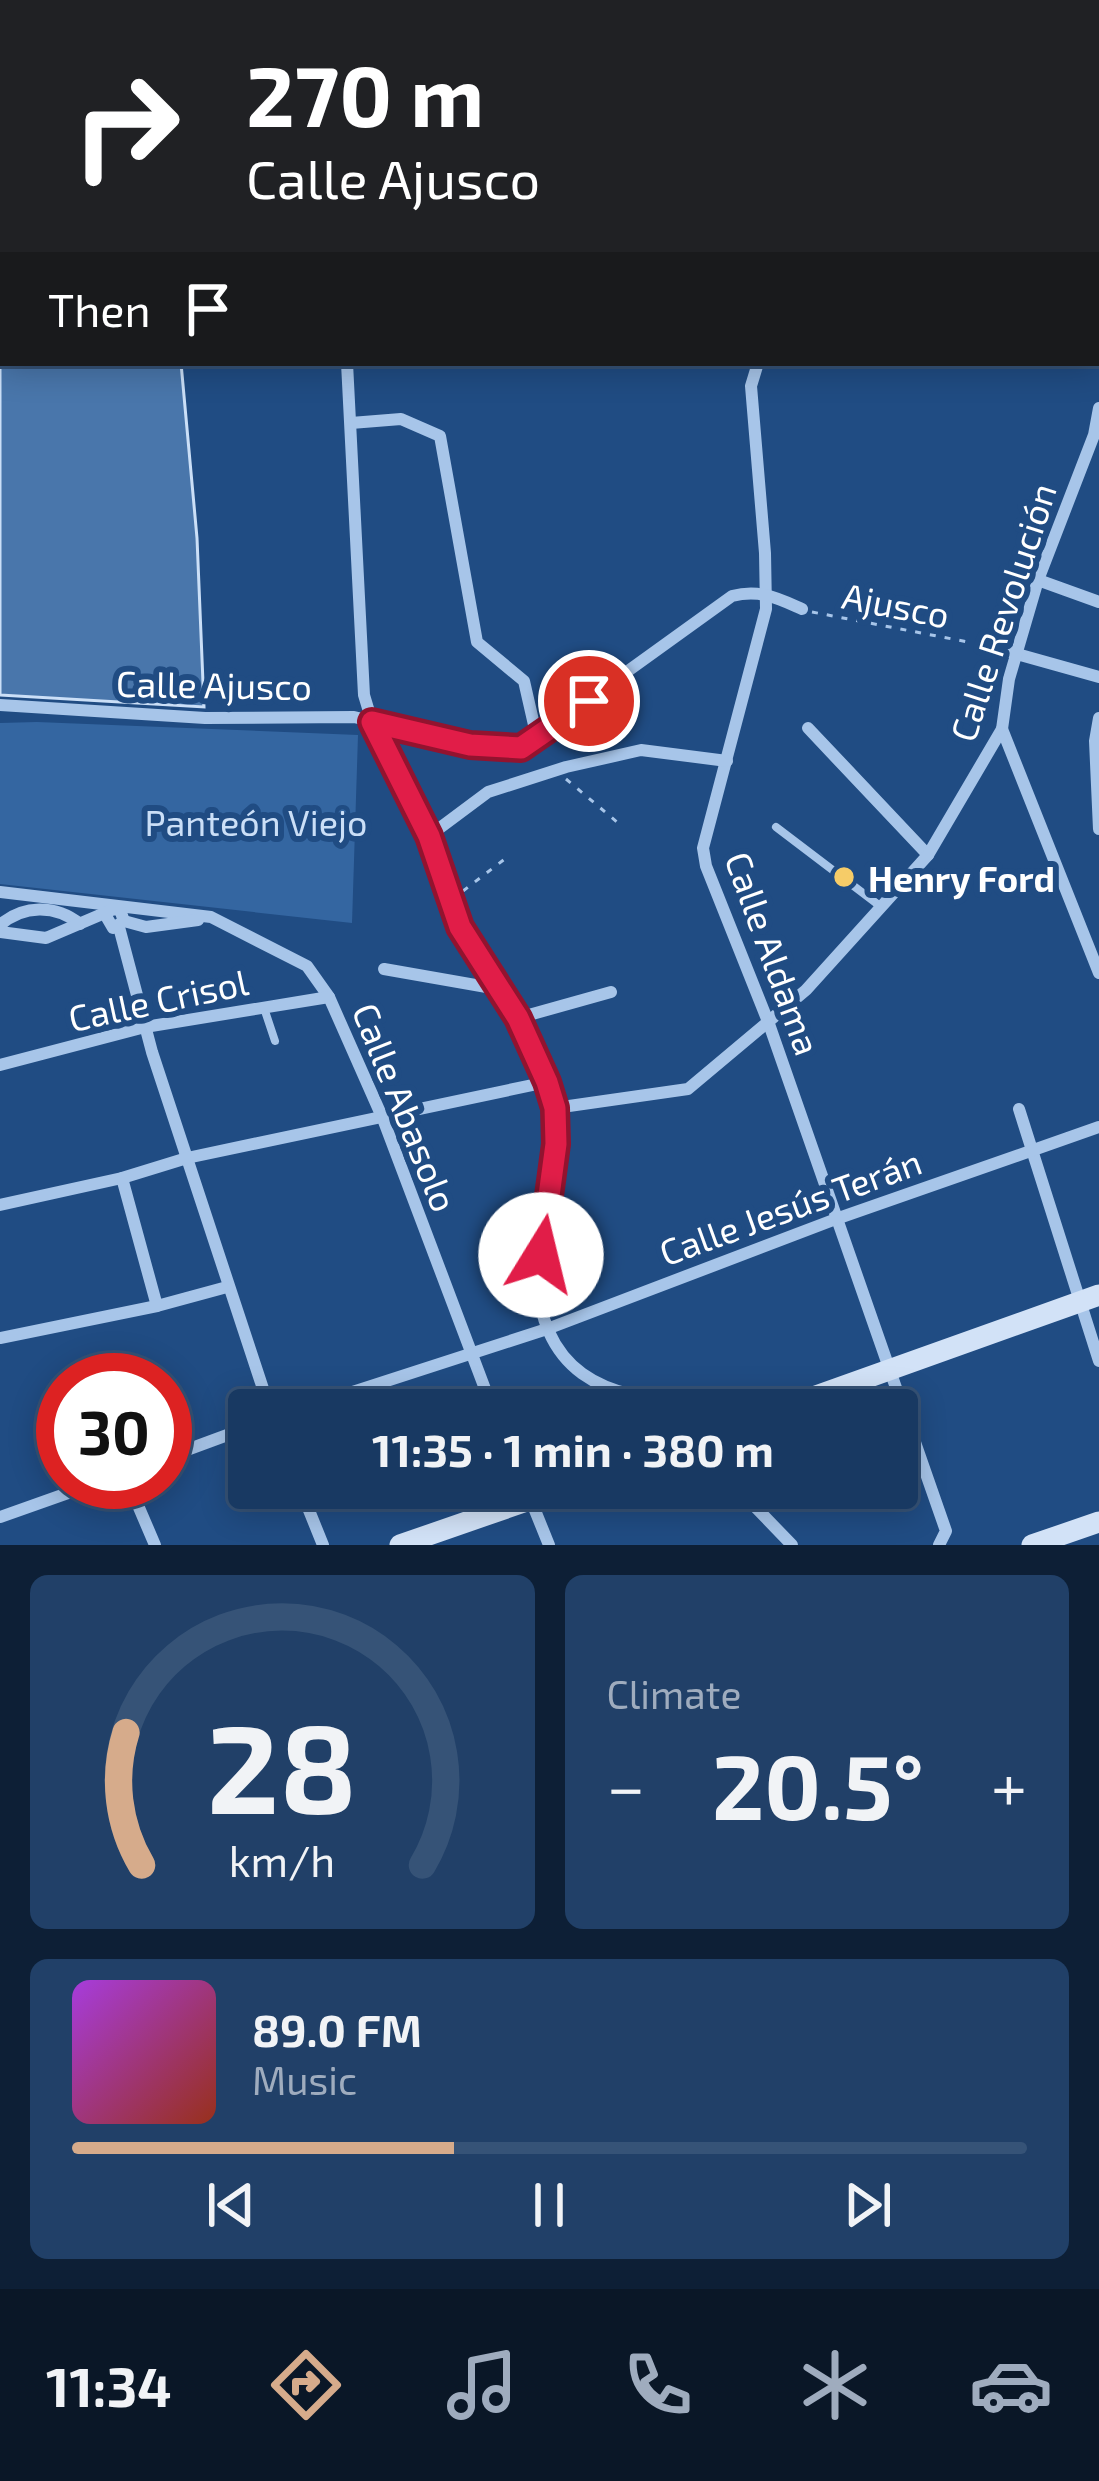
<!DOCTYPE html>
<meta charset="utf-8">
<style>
:root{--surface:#183962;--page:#214068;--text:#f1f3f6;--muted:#9facbe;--line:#365377;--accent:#d6ab8b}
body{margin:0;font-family:"Exo 2",sans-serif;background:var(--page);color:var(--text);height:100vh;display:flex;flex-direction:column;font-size:45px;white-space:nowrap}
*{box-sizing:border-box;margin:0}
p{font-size:39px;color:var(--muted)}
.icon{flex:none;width:66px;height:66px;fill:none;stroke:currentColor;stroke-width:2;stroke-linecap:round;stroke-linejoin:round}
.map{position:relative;height:1545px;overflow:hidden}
.panel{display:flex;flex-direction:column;gap:30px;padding:30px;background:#0d1f36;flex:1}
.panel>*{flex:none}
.guide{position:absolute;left:0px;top:0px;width:1101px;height:366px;box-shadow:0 6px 30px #0003,0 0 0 3px var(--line);background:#202124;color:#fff;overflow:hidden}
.speed{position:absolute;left:36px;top:1353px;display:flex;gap:24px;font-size:60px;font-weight:700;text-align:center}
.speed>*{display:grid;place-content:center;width:156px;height:156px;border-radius:50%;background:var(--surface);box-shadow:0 6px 30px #0003,0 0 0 3px var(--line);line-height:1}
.speed .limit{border:18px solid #d22;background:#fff;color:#111}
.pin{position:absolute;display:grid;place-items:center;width:102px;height:102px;color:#fff;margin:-51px;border:6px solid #fff;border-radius:50%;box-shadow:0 3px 12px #0007}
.me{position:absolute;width:132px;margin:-66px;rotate:9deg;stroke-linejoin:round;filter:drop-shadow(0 0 9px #0008)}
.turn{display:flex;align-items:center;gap:42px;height:252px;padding:0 48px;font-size:54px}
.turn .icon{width:156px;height:156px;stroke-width:2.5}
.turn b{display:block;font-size:84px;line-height:102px}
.then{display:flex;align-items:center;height:114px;padding:0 48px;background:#0003;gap:24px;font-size:45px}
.big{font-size:90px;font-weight:700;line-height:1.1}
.panel .tile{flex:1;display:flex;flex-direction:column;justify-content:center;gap:18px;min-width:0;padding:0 42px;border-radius:18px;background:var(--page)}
.panel .dial{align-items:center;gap:0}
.dial svg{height:312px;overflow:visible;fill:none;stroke:var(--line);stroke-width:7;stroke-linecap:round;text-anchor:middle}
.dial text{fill:var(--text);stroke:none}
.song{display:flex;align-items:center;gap:36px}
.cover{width:144px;height:144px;border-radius:18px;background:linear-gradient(135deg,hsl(280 70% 55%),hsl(10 70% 35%))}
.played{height:12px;border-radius:6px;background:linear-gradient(90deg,var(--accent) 40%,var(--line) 40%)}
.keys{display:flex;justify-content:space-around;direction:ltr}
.heat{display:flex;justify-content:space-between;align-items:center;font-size:66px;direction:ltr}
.panel .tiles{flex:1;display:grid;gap:30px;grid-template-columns:1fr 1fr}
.tile:last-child{grid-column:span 2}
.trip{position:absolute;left:228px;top:1389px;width:690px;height:120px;border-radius:12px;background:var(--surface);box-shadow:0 6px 30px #0003,0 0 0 3px var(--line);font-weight:700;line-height:120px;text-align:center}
.tabs{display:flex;height:192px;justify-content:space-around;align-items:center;background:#0a1727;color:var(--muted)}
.tabs .icon{width:84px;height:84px}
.tabs .active{color:var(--accent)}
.tabs b{font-size:54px;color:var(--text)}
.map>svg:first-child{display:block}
.green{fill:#3466a1}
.building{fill:#4976ab;stroke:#cbdff7;stroke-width:3}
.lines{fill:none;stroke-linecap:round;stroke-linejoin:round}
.path{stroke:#a7c5e9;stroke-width:3;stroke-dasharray:6 9;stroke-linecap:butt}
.service{stroke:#a7c5e9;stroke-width:8}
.minor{stroke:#a7c5e9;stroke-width:12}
.secondary{stroke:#d2e2f7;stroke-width:21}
.primary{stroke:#eaf2fe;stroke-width:24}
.route-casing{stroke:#92132f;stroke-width:30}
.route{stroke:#e11d48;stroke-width:21}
.poi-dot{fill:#f6cc68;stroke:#204c83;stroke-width:4.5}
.labels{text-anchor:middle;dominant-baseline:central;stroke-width:12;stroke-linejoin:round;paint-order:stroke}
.street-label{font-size:36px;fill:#fff;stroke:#204c83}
.park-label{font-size:36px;fill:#cbdff7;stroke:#204c83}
.poi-label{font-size:36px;font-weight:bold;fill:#fff;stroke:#204c83;text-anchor:start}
</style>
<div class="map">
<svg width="1099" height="1545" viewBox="0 0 1099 1545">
<rect width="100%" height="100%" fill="#204c83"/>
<path class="green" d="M37 722 358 735 352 923 0 884V723Z"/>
<path class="building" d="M0 363H181L197 538 204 707 0 695Z"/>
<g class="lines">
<g class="path">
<path d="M812 612 968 642"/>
<path d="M566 779 617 822"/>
<path d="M463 891 506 858"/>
</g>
<g class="service">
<path d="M245 0 246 3"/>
<path d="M339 0 340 3"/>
<path d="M439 0V3"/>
<path d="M943 3V0"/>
<path d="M776 827 880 906"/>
<path d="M264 1008 275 1041"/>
</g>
<g class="minor">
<path d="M1054 0V3"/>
<path d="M1098 140H1099"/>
<path d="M347 363 364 695C378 746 406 788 429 835 443 865 447 901 462 930 493 988 542 1039 554 1106 567 1178 518 1265 549 1332 565 1368 594 1386 632 1395 648 1399 660 1399 674 1410"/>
<path d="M758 363 751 386 765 553 766 609 703 848 706 866 769 1024 946 1531 939 1545"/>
<path d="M351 423 401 419 440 436 477 642 524 681 537 738"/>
<path d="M1038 580 1099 602"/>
<path d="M981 644 1099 677"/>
<path d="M0 705 205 718 354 717 470 745 521 748 732 596C760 589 777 598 802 609"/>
<path d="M1099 718 1095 741 1099 829"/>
<path d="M808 728 928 855"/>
<path d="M1002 729 1099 973"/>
<path d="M429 836 488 792 566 767 641 750 727 761"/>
<path d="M0 892 211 917 307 966 329 997 383 1119 493 1410"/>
<path d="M124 921 146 927 198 920"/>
<path d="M0 925C23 905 55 904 80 924"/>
<path d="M119 927 152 1052 270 1410"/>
<path d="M0 932 46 938 114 909 120 910 124 921 113 928 106 916"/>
<path d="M384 969 498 989"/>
<path d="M518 1018 611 992"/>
<path d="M0 1065 145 1027 329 997"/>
<path d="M555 1108 688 1089 806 990 928 855 1002 729 1009 679 1038 580 1094 435 1099 408"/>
<path d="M1019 1109 1099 1361"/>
<path d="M122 1178 157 1306"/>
<path d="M0 1205 122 1178 187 1158 547 1082"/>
<path d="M0 1338 157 1306 227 1287"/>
<path d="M297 1410 547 1329 836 1219 1099 1127"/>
<path d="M165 1458 249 1427"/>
<path d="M128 1482 155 1545"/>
<path d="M300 1488 323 1545"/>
<path d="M526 1488 549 1545"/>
<path d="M737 1488 792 1545"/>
<path d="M0 1517 99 1482"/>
</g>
<g class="secondary">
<path d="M777 1410 1099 1295"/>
<path d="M400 1545 564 1488"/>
<path d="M1032 1545 1099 1522"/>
</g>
<g class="primary">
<path d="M1098 100H1099"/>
<path d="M0 128H3"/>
</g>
</g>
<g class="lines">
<g class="route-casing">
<path id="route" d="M541 1255 556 1144 555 1108 547 1082 518 1018 460 927 429 836 372 722 470 745 521 748 589 701"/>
</g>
<use href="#route" class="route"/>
</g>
<circle class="poi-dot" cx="844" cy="877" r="12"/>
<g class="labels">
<g class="street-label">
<text transform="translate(896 604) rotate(11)">Ajusco</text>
<text transform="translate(1002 612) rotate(-72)">Calle Revolución</text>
<text transform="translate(214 684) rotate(1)">Calle Ajusco</text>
<text transform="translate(774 953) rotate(70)">Calle Aldama</text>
<text transform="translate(158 999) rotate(-12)">Calle Crisol</text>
<text transform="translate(406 1107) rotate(68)">Calle Abasolo</text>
<text transform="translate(790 1206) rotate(-20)">Calle Jesús Terán</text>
</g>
<g class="park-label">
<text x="256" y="821">Panteón Viejo</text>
</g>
<g class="poi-label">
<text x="868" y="877">Henry Ford</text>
</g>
</g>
</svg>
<div class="speed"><div class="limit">30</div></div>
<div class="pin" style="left:589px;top:701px;background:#d93025"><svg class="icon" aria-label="arrive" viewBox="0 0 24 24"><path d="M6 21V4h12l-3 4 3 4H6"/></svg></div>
<svg class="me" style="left:541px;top:1255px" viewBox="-20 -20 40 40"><circle r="19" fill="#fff"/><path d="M0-13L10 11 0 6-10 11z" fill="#e11d48"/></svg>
<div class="trip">11:35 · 1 min · 380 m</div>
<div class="guide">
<div class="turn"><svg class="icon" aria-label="right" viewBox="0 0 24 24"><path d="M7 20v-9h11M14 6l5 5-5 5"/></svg><div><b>270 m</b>Calle Ajusco</div></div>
<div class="then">Then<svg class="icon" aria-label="arrive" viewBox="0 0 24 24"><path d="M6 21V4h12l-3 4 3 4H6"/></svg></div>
</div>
</div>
<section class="panel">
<div class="tiles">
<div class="tile dial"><svg viewBox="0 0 100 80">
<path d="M14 69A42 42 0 1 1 86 69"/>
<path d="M14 69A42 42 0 0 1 10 35" stroke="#d6ab8b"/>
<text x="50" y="56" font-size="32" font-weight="700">28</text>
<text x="50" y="72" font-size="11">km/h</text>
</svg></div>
<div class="tile"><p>Climate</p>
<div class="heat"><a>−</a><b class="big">20.5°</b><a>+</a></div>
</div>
<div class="tile">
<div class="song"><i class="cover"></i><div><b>89.0 FM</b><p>Music</p></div></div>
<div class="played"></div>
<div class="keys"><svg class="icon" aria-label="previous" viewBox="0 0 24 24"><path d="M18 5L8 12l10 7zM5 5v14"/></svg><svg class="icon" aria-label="pause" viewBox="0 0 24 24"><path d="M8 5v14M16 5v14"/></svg><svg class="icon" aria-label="next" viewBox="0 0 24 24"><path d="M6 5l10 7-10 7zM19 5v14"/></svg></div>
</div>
</div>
</section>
<nav class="tabs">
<b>11:34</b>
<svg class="icon active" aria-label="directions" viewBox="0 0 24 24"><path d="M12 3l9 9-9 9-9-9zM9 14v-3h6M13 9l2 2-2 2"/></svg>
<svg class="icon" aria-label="music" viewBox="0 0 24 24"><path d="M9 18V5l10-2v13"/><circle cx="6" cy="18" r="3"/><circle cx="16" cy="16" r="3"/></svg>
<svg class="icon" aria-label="phone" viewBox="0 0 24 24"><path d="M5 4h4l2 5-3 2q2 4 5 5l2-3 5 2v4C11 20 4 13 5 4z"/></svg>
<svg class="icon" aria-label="climate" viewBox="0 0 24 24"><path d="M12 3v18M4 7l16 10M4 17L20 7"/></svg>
<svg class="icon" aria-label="car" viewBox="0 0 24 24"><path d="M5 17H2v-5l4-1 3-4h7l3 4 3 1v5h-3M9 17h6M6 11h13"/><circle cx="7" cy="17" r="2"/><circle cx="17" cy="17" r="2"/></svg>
</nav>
